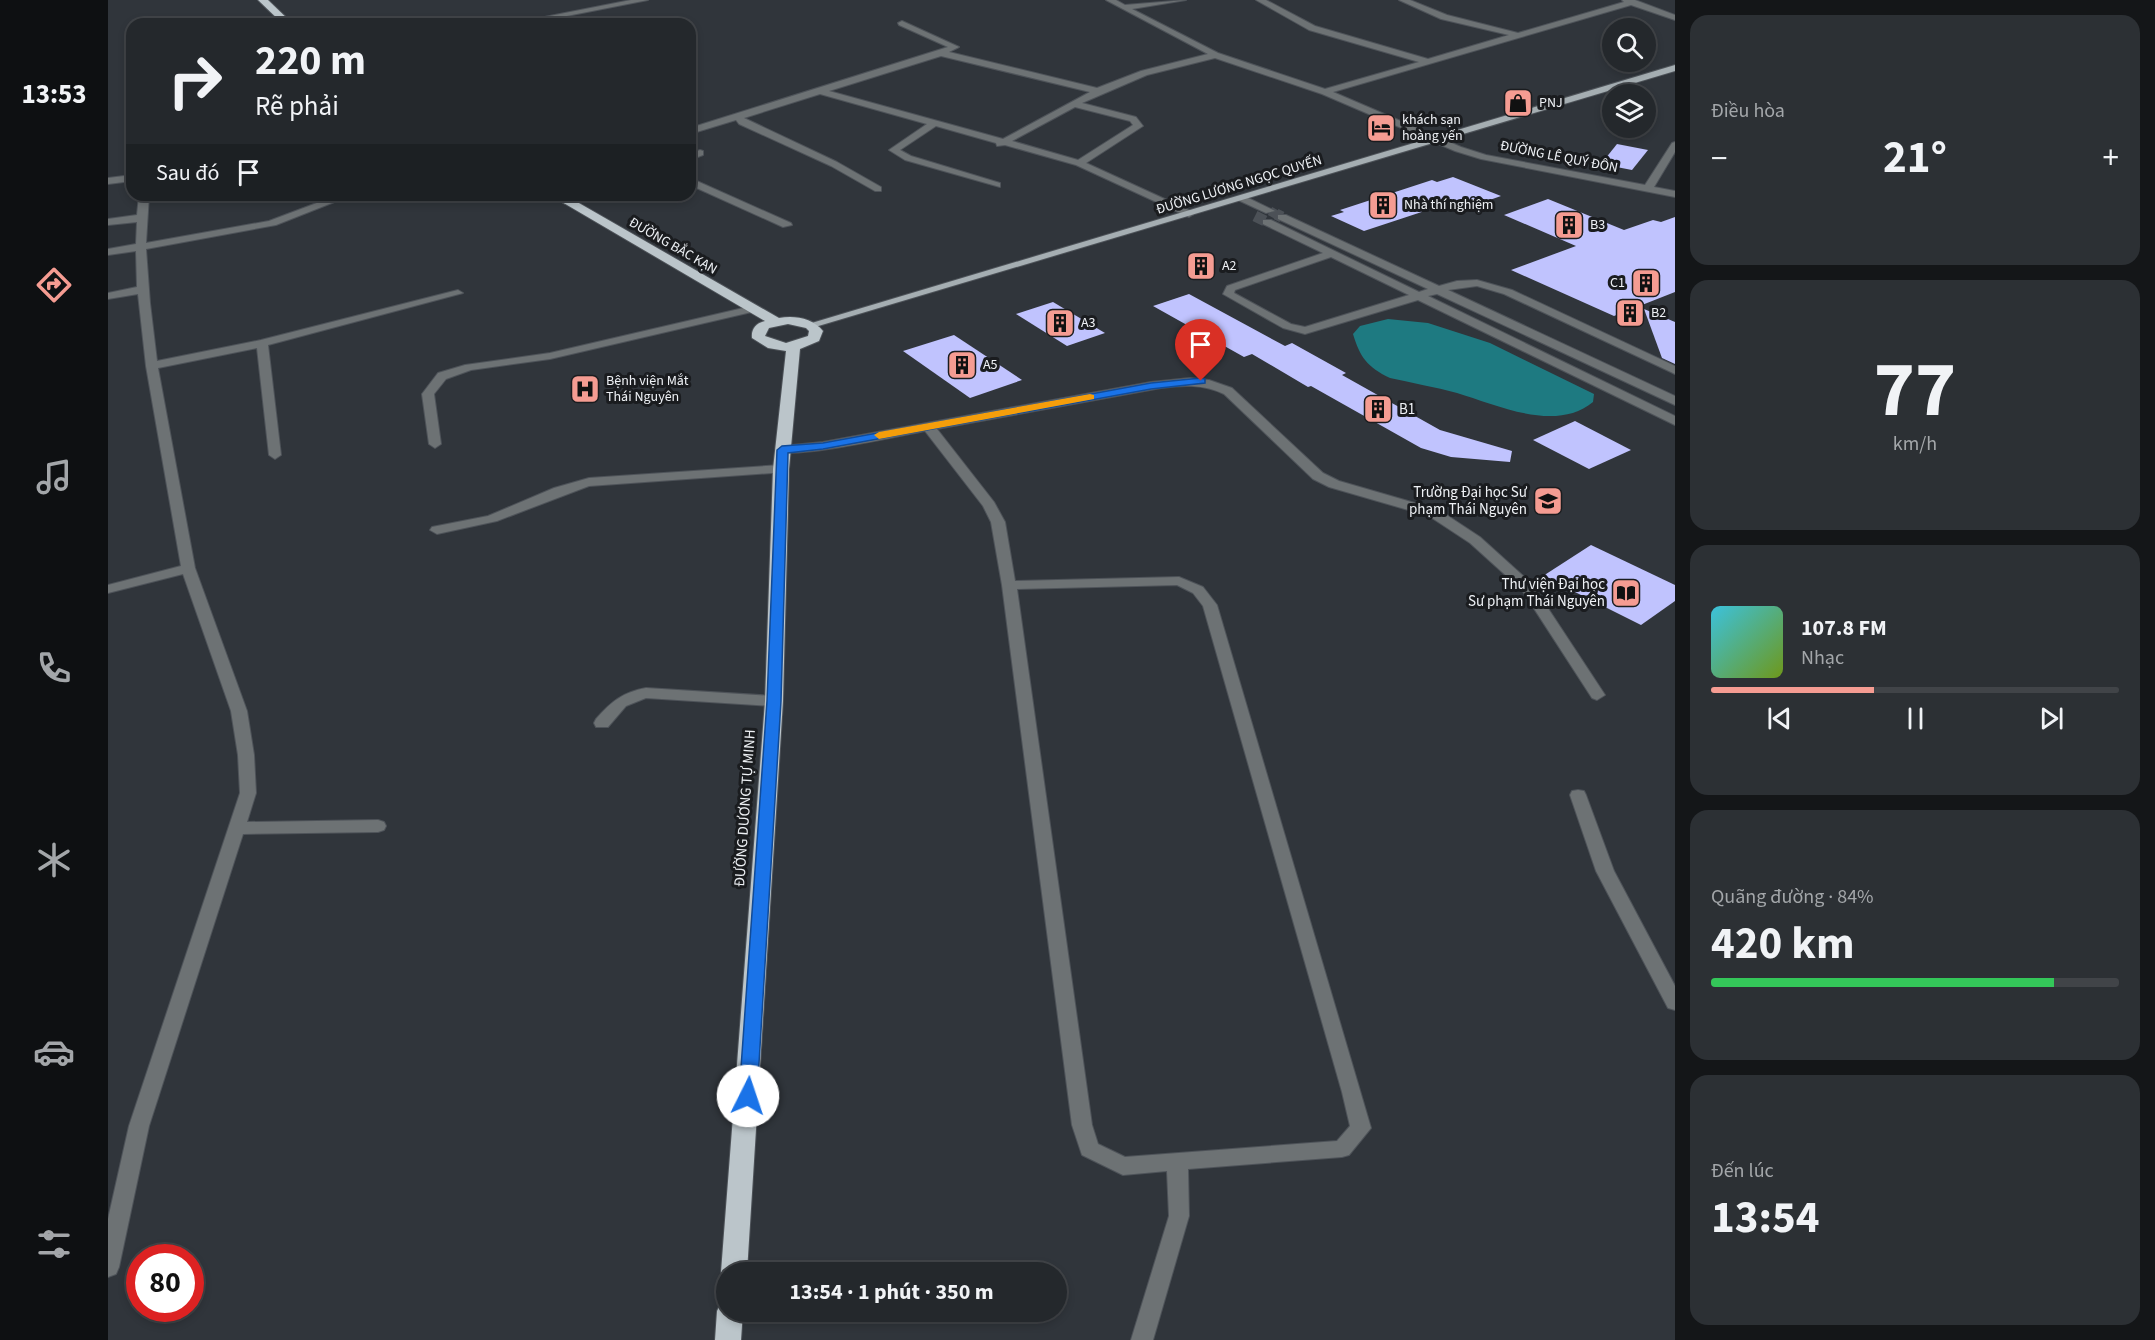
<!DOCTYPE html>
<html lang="vi">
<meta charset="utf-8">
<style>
:root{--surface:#24282c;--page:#2c3034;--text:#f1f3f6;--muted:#a3a6a9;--line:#414448;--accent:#f59c92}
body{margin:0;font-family:"Source Sans 3",sans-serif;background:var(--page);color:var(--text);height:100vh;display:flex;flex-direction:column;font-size:22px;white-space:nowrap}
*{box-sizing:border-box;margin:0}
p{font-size:20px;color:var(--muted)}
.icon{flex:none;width:33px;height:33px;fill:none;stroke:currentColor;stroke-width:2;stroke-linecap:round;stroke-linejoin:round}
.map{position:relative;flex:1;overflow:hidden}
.sheet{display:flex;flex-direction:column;gap:15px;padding:15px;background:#141618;width:480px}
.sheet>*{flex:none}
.banner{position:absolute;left:18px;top:18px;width:570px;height:183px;border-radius:18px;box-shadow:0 3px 9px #0003,0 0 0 2px var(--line);background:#24282c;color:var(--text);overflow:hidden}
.fabs{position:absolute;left:1494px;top:18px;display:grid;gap:12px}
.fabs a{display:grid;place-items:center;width:54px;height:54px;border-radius:50%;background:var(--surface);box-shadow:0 3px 9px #0003,0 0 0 2px var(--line);font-size:30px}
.speed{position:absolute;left:18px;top:1244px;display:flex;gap:12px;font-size:30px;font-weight:700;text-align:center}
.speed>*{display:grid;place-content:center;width:78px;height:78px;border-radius:50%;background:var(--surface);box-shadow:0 3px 9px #0003,0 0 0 2px var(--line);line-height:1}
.speed .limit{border:9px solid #d22;background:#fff;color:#111}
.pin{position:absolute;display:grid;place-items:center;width:51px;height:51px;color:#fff;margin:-62px -26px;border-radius:50% 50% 50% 0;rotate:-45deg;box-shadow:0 0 6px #0007}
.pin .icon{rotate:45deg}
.me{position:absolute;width:66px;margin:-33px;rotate:4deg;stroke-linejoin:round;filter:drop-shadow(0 0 4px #0008)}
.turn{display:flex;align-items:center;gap:21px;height:126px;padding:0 30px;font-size:27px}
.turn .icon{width:78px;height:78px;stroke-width:2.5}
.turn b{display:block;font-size:42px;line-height:51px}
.then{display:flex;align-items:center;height:57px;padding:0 30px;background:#0003;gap:12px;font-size:22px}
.big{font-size:45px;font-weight:700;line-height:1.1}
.sheet .card{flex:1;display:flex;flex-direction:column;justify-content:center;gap:9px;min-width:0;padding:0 21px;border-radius:18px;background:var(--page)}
.sheet .dial{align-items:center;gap:0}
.dial b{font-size:78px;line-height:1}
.song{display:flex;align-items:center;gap:18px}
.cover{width:72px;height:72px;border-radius:9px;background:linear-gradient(135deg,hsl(190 70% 55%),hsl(80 70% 35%))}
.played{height:6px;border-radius:3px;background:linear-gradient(90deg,var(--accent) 40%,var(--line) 40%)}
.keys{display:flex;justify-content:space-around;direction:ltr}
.heat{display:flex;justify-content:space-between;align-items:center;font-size:33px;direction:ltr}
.charge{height:9px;border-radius:4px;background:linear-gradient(90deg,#34c759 84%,var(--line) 0)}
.trip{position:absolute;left:608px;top:1262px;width:351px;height:60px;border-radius:30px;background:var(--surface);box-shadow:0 3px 9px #0003,0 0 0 2px var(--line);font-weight:700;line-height:60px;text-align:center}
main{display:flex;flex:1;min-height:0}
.tabs{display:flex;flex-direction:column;width:108px;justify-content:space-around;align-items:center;background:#0e1012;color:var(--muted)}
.tabs .icon{width:42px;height:42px}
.tabs .current{color:var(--accent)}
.tabs b{font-size:27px;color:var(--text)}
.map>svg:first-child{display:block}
.water{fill:#1e7a81}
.building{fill:#c0c3fe}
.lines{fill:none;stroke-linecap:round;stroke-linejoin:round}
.minor-tunnel-far1{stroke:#4c5157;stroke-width:9;stroke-dasharray:9 4.5;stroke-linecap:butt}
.minor-tunnel{stroke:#4c5157;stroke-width:11;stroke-dasharray:11 6;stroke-linecap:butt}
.minor-casing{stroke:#4e5359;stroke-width:2}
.major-casing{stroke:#4e5359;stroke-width:2}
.highway-casing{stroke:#4e5359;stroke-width:2}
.minor{fill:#6d7274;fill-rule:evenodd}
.major{fill:#a5aeb2;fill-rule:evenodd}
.highway{fill:#bbc5ca;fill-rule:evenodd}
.route{fill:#1a73e8;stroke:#114b97;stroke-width:1.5}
.slow{fill:#f59e0b}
.labels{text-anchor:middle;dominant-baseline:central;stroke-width:6;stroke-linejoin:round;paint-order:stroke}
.far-poi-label{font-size:14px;fill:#eef1f5;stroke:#1a1c1f;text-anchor:start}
.far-street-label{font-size:14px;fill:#eef1f5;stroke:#1a1c1f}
.poi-label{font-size:15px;fill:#eef1f5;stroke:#1a1c1f;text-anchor:end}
.street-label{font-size:15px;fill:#eef1f5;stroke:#1a1c1f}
</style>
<main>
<nav class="tabs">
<b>13:53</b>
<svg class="icon current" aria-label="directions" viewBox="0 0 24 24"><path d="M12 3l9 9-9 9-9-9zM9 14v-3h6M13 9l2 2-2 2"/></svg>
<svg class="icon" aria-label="music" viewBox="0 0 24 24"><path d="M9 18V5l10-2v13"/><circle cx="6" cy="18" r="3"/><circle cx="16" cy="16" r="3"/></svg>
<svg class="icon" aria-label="phone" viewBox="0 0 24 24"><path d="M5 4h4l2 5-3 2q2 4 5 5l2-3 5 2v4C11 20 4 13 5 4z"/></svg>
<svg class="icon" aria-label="climate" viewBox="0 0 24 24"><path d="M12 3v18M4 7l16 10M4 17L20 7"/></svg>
<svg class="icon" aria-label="car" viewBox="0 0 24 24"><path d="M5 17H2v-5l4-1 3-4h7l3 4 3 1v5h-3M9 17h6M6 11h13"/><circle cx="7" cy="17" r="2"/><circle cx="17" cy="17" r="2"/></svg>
<svg class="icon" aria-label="filters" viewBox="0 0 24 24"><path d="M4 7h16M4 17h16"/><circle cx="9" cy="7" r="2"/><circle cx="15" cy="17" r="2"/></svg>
</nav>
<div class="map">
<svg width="1567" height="1340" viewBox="0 0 1567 1340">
<rect width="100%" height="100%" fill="#30353b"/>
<path class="water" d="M1280 319 1320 323 1382 343 1486 394 1485 402C1448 433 1389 405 1349 393 1327 387 1304 383 1282 378 1259 367 1252 357 1245 334L1252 326Z"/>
<g class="building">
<path d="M1509 144 1540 150 1524 170 1493 164Z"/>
<path d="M1345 177 1393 196 1359 208 1344 202 1256 231 1223 216 1236 212 1232 210 1324 180 1329 182Z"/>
<path d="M1440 199 1516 230 1545 220 1553 222 1567 217V292L1506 316 1403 270 1468 246 1396 215Z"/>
<path d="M1081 294 1177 346 1184 343 1238 373 1234 375 1332 430 1404 451 1402 462 1343 457 1313 448 1203 386 1200 387 1144 354 1136 357 1045 306Z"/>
<path d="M945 302 997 333 959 346 908 314Z"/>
<path d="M1536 309 1567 322V364L1554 358Z"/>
<path d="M846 335 914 380 862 398 795 351Z"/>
<path d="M1467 421 1523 450 1481 469 1425 440Z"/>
<path d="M1483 545 1567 585V601L1533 625 1435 576Z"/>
</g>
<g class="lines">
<path class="minor-tunnel-far1" d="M1162 211 1171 216"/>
<g class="minor-tunnel">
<path d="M1168 214 1174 217"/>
<path d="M1147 216 1159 222"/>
</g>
<g class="minor-casing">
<g id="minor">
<path d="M523 0H540L418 24H401Z"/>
<path d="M998 0H1008L1017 5 1078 0 1024 9 1110 53 1217 89 1311 62 1201 30 1148 0H1158L1207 26 1320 59 1401 35 1333 19 1291 0H1302L1339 15 1410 33 1516 2 1514 0H1527L1567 15V20L1523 5 1225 92 1353 147 1378 155 1537 185 1564 143 1567 142V152L1546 187 1567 191V197L1373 159 1347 151 1214 94 1107 58 1039 75 974 103 1028 117 1035 126 978 163 1085 212 1086 214 1081 217 968 165 897 145 889 146 888 143 828 126 792 150 803 156 892 183V187L797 160 781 150 819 124 712 94 636 118 729 162 773 187V191H767L723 166 631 124 628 120 582 134V128L840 47 791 25 790 23 794 21 851 47 841 52 989 88 1033 71 1100 54ZM833 56 982 92 895 139 721 91ZM967 107 1022 121 1025 125 970 160 904 141Z"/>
<path d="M592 150 595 151V155L582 160V154Z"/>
<path d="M24 175V181L0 184V178Z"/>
<path d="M582 178 683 223 684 225 675 227 582 185Z"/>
<path d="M31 195H41L38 243 161 221 230 195H244L168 225 38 249 42 303 49 361 153 340 350 290 355 293 160 345 173 455 167 459 161 455 149 348 50 368 87 568 139 711 146 755 148 793 139 822 270 820 276 822 278 826 276 830 270 832 135 834 41 1126 11 1267 8 1274 0 1277V1219L21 1126 132 793 130 755 123 711 75 574 0 593V585L73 566 38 366 30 294 0 299V293L29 287 28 251 0 255V249L28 244 29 222 0 225V219L29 215Z"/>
<path d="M464 195H478L457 204 452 201Z"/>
<path d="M1130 196H1136L1167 211 1158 213 1130 200Z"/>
<path d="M1170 215H1178L1331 286 1349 281 1369 280 1404 290 1567 366V374L1563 372 1396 294 1369 286 1340 290 1567 396V405L1329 294 1320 296 1567 416V425L1310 300 1197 334 1175 328 1115 294 1119 286 1215 253 1155 224V220H1163L1311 292 1320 289 1170 219ZM1223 257 1301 295 1197 327 1183 324 1126 293 1127 290Z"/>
<path d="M644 306 650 309 648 311 442 359 363 370 338 379 326 394 333 444 327 448 321 444 314 394 330 373 357 365 442 353Z"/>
<path d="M1082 378 1101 380 1124 388 1215 473 1231 481 1331 510 1372 537 1424 584 1497 695 1489 700 1484 698 1414 590 1362 543 1321 516 1221 487 1205 479 1116 394C1095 384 1075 385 1053 388L829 429 886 502 897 522 907 581 1071 577 1095 587 1109 605 1263 1128 1241 1155 1234 1157 1080 1169 1081 1216 1045 1340H1023L1061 1216 1059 1171 1015 1175 974 1155 964 1125 894 585 883 522 875 506 817 431C796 435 679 461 668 450L674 446 715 442 1043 382ZM1069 585 1085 593 1095 606 1234 1092 1242 1126 1229 1141 1017 1157 990 1144 984 1125 909 589Z"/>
<path d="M673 465 678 466 679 469 678 472 481 486 389 521 329 534 322 530 324 527 380 516 446 488 481 478Z"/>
<path d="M538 688 666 696 674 701 666 706 538 698 518 706 500 727H488L486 723 488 719C503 702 515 692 538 688Z"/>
<path d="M1470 790 1476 791 1478 795 1506 871 1567 986V1010L1560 1008 1488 871 1462 795 1464 791Z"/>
</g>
</g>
<g class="major-casing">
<path id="major" d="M1567 65V71L707 327 703 328 697 325Z"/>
</g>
<g class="highway-casing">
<g id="highway">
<path d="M150 0H160L185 24H175Z"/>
<path d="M442 195H457L671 318C686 315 705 318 715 331L711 341 692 349 681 469 675 701 639 1272H618V1281L613 1272 657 701 665 469 678 351 660 348 644 338C643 329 648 323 657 321ZM680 324 698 328 701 331 700 336 678 343 657 336 661 328Z"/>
<path d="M618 1301V1311H635L633 1340H607L609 1311 613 1303Z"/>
</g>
</g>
<use href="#minor" class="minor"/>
<use href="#major" class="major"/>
<use href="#highway" class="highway"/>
</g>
<path class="route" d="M1093 378 1097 379V383L1043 389 715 449 680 453 673 701 649 1096 646 1101 640 1103 633 1101 631 1096 659 701 669 450 674 446 715 443 1043 383Z"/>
<path class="slow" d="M982 394 986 395V399L771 439 766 435 771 432Z"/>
<defs>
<g id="shop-square" transform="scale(1.5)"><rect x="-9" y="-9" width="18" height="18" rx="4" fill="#f59c92" stroke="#1a1c1f"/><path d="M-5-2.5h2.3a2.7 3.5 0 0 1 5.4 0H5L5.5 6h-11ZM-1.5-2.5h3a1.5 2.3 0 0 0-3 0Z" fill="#111"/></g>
<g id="hotel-square" transform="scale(1.5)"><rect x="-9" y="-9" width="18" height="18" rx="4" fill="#f59c92" stroke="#1a1c1f"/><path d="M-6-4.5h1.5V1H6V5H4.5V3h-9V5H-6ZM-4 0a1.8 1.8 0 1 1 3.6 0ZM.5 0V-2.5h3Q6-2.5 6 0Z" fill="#111"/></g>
<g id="building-square" transform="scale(1.5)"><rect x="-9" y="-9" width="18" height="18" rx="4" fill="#f59c92" stroke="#1a1c1f"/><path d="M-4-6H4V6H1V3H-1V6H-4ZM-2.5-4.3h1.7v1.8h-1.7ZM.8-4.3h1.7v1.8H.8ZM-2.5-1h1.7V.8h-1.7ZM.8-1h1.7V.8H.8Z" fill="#111"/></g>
<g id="hospital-square" transform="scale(1.5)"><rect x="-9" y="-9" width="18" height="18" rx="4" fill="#f59c92" stroke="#1a1c1f"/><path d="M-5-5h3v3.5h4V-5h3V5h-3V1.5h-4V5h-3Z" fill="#111"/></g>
<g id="university-square" transform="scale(1.5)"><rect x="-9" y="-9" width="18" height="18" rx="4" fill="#f59c92" stroke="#1a1c1f"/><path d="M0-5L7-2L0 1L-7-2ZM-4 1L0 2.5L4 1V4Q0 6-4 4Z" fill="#111"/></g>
<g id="library-square" transform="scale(1.5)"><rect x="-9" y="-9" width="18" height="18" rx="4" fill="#f59c92" stroke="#1a1c1f"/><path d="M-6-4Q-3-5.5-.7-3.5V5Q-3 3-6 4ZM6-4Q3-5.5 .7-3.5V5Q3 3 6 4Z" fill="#111"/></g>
</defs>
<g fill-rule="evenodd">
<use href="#shop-square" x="1410" y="103"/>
<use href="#hotel-square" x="1273" y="128"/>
<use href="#building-square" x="1275" y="205"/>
<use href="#building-square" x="1461" y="225"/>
<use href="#building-square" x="1093" y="266"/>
<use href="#building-square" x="1538" y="283"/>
<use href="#building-square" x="1522" y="313"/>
<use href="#building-square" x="952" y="323"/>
<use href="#building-square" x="854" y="365"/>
<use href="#hospital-square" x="477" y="389"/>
<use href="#building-square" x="1270" y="409"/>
<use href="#university-square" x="1440" y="501"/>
<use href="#library-square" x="1518" y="593"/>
</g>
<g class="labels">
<g class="far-poi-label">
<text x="1431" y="103">PNJ</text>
<text x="1294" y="120">khách sạn<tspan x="1294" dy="16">hoàng yến</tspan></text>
<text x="1296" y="205">Nhà thí nghiệm</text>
<text x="1482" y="225">B3</text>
<text x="1114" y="266">A2</text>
<text x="1517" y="283" text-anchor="end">C1</text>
<text x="1543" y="313">B2</text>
<text x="973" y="323">A3</text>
<text x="875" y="365">A5</text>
<text x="498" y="381">Bệnh viện Mắt<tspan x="498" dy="16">Thái Nguyên</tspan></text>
</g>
<g class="far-street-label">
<text transform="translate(1451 157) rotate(11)">ĐƯỜNG LÊ QUÝ ĐÔN</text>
<text transform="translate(1131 185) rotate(-17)">ĐƯỜNG LƯƠNG NGỌC QUYẾN</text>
<text transform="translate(565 246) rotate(30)">ĐƯỜNG BẮC KẠN</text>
</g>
<g class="poi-label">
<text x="1291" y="409" text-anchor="start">B1</text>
<text x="1419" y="492">Trường Đại học Sư<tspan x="1419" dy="17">phạm Thái Nguyên</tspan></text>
<text x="1497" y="584">Thư viện Đại học<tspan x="1497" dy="17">Sư phạm Thái Nguyên</tspan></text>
</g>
<g class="street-label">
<text transform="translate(637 808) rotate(-86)">ĐƯỜNG DƯƠNG TỰ MINH</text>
</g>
</g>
</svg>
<div class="fabs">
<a><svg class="icon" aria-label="search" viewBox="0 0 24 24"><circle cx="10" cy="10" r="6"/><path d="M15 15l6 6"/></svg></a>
<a><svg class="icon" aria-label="layers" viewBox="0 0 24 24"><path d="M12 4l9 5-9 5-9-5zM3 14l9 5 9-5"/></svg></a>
</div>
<div class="speed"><div class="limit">80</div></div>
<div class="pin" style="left:1093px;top:381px;background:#d93025"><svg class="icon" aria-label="arrive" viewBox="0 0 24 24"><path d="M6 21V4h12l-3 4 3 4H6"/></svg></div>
<svg class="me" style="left:640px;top:1096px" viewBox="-20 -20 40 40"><circle r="19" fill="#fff"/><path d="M0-13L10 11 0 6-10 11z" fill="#1a73e8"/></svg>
<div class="trip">13:54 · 1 phút · 350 m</div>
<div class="banner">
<div class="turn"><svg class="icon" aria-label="right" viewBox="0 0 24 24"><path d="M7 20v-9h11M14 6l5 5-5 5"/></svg><div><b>220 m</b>Rẽ phải</div></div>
<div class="then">Sau đó<svg class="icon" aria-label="arrive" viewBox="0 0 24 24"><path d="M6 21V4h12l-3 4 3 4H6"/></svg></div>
</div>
</div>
<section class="sheet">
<div class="card"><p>Điều hòa</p>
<div class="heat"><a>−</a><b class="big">21°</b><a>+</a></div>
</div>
<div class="card dial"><b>77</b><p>km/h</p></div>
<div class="card">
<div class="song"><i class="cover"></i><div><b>107.8 FM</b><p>Nhạc</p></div></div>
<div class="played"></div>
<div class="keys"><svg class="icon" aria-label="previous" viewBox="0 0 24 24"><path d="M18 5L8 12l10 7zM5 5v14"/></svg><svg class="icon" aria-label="pause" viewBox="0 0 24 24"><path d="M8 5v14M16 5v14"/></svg><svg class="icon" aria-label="next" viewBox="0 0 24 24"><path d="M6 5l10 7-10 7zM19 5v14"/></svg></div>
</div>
<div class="card"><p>Quãng đường · 84%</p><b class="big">420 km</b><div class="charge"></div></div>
<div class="card"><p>Đến lúc</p><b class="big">13:54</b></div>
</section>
</main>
